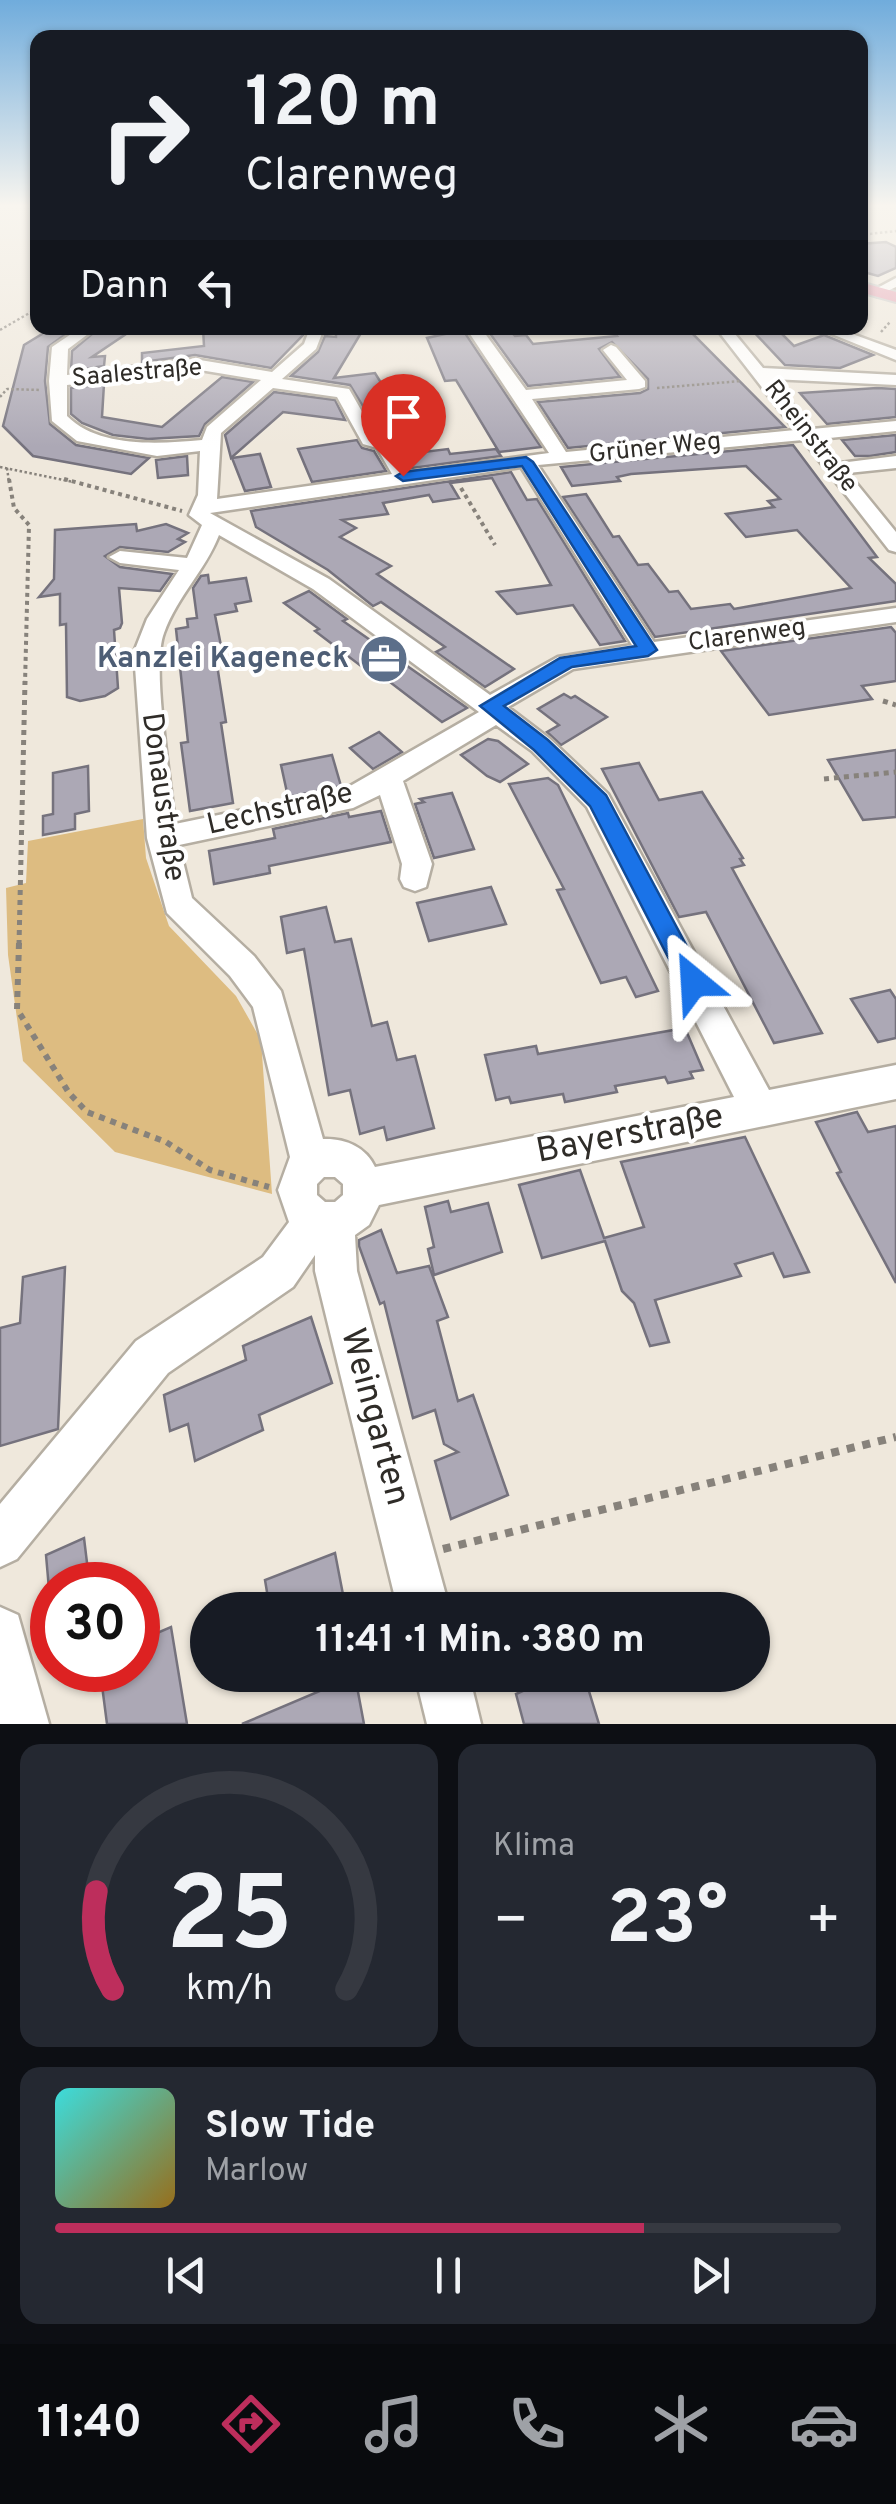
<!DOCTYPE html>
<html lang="de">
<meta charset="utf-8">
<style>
:root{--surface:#171b24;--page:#242831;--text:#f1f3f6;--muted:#9ea1a6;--line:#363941;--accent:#bd2e5c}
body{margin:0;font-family:Overpass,sans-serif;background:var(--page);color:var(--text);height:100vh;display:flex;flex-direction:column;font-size:38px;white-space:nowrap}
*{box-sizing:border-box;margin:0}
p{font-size:32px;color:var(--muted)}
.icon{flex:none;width:55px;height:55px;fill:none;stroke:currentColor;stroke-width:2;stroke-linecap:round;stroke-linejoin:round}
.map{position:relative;height:1724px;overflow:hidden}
.details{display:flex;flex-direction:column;gap:20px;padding:20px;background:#0d0f14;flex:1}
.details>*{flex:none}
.banner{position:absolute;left:30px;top:30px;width:838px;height:305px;border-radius:20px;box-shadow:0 2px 8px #0004;background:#171b24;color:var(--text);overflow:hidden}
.speed{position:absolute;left:30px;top:1562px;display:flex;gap:20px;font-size:50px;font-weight:700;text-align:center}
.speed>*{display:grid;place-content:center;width:130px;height:130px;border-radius:50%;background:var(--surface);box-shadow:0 2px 8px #0004;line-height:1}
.speed .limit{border:15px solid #d22;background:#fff;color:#111}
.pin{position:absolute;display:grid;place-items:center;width:85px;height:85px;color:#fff;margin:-102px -42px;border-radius:50% 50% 50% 0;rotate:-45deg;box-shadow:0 0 10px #0007}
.pin .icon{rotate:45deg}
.me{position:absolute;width:110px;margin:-55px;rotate:333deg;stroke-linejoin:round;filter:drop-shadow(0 0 8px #0008)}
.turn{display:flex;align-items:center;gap:35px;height:210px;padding:0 50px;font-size:45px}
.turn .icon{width:130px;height:130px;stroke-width:2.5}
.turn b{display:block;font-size:70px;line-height:85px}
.then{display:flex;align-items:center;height:95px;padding:0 50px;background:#0003;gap:20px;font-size:38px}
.big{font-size:75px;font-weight:700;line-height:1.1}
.details .tile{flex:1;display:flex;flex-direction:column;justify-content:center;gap:15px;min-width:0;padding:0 35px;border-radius:20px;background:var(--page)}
.details .dial{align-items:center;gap:0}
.dial svg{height:260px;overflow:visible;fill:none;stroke:var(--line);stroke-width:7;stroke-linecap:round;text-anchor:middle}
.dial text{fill:var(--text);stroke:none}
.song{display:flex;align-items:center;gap:30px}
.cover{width:120px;height:120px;border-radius:15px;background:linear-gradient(135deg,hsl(180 70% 55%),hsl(40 70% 35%))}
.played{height:10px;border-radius:5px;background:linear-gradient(90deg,var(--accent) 75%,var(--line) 75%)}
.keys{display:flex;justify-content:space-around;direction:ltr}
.heat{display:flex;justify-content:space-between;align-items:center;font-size:55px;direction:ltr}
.details .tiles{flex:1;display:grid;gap:20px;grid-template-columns:1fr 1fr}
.tile:last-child{grid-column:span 2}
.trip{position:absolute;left:190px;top:1592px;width:580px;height:100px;border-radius:50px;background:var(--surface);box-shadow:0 2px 8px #0004;font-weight:700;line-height:100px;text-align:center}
.tabs{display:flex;height:160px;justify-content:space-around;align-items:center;background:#090b0e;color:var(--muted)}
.tabs .icon{width:70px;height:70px}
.tabs .active{color:var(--accent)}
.tabs b{font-size:45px;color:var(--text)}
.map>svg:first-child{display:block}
.green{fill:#ddbc81}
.building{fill:#aca8b5;stroke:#75727d;stroke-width:2.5}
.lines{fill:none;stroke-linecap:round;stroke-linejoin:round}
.minor-casing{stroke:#b5aea2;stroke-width:5}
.major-casing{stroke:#c9c8c7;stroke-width:4}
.path-far4{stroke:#87827b;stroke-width:2.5;stroke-dasharray:2.5 2.5;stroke-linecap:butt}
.path-far3{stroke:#87827b;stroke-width:4;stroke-dasharray:4 4;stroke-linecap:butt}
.path-far2{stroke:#87827b;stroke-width:5;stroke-dasharray:5 5;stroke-linecap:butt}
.path-far1{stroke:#87827b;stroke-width:6;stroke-dasharray:6 6;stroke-linecap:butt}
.path{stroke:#87827b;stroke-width:8;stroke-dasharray:8 8;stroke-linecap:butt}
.minor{fill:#fff;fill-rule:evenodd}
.major{fill:#e59bb0;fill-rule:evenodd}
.route{fill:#1a73e8;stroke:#114b97;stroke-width:2.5}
.labels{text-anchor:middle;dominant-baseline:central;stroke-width:8;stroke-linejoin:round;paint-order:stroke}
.far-street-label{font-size:25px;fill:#2f2c28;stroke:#fff}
.service-label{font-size:30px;font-weight:bold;fill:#4e5e75;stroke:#fff;text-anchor:end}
.street-label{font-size:30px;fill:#2f2c28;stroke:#fff}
.near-street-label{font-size:35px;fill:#2f2c28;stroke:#fff}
</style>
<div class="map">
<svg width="896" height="1724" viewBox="0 0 896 1724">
<rect width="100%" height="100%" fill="#efe8dc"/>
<path class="green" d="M143 819 146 858 169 926 236 996 261 1040 272 1194 115 1152 23 1061 8 955 6 888 26 883 28 841Z"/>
<g class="building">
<path d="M886 242 896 247V268L878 276 860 271V244Z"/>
<path d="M52 328H74L48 347 45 381 50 424 76 445 149 458 131 474 33 456 3 426 24 345Z"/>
<path d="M99 328H135L92 357 105 356 104 366 71 371 72 351Z"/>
<path d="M203 328H299L303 335 271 368 195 355 142 362V353L204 346Z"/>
<path d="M336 328H364L334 378 375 373 409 428 373 423 350 385 291 376 318 352 325 336 336 337Z"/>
<path d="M486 328H508L515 336 526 335 533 344 617 336 612 330 687 328 785 427 568 448 538 402 640 393 648 389V379L612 342 599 349 620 377 528 386Z"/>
<path d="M750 328H776L794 346 824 335 873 355 840 368 785 365Z"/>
<path d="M463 330 541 447 499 452 456 380 445 381 427 338Z"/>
<path d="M222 377 253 382 205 424 199 436 148 439 113 435 82 423 71 414V388L104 384 102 417 162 427Z"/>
<path d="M877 388 896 389V417L827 424 800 393Z"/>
<path d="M274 392 335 400 345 420 283 412 231 458 225 435Z"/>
<path d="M412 433 424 452 448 449 450 454 496 449 501 456 412 468 389 436Z"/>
<path d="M896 435V452L870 456H855L842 440Z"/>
<path d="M357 440 362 448 374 451 386 471 312 482 298 449Z"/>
<path d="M793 445 877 557 869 558 896 584V601L655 637 563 497 586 494 613 537 619 536 638 565 648 564 669 592 678 591 691 609 730 604 734 609 851 588 797 530 746 537 726 514 774 507 768 501 780 499 746 466 631 474 617 477 620 481 572 486 561 467Z"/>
<path d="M260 454 271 487 245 491 232 458Z"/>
<path d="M187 456 188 475 158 478 156 460Z"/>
<path d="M511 472 527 500 537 499 625 641 600 645 573 605 517 614 497 592 551 585 492 478 450 483 459 498 433 502 429 495 383 503 388 514 342 520 356 528 340 537 391 566 377 574 514 669 485 687 436 652 445 647 381 602 373 606 328 570 256 527 251 511Z"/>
<path d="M136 524 137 531 166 524 188 533 178 539 185 542 168 552 120 547 105 556 120 567 172 574 160 591 119 588 122 623 120 628 114 630 118 688 105 696 80 701 67 697 66 624 60 625V594L39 597 54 579 55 530Z"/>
<path d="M208 575 209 583 246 578 251 601 235 604 237 611 215 615 222 651 215 652 226 722 221 723 233 803 190 811 181 743 188 742 176 629 188 627 187 619 197 618 193 588 201 576Z"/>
<path d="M309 591 347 619 343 621 467 708 442 722 386 679 382 682 315 631 319 629 284 603Z"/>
<path d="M891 627 896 633V681L862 686 872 699 769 715 721 651Z"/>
<path d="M564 694 571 698 575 696 607 717 561 745 547 732 559 725 538 709Z"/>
<path d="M379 732 402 752 373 769 350 748Z"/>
<path d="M488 739 498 741 528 764 500 782 487 776 461 755Z"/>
<path d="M896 750V817L863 820 828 760Z"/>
<path d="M332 755 341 786 288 797 281 765Z"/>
<path d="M639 763 659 800 702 792 743 858 740 859 744 865 732 868 822 1033 774 1043 706 912 679 917 602 769Z"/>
<path d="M88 766 89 811 75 814V829L43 835V816L53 814V773Z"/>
<path d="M548 778 558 785 658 991 636 997 626 977 601 983 557 890 564 889 509 784Z"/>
<path d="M452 793 474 849 434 858 415 804 424 802 420 799Z"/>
<path d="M381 811 391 842 269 866 270 873 214 884 209 851 275 838 273 829 348 813 349 817Z"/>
<path d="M491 887 506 924 429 941 417 903Z"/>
<path d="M326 907 335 942 351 939 372 1026 387 1022 397 1060 415 1056 434 1128 387 1140 384 1127 360 1134 350 1090 329 1095 304 949 287 953 281 917Z"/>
<path d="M890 990 896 999V1038L878 1042 851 999Z"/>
<path d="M685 1028 703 1070 690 1072 693 1078 668 1083 665 1077 615 1086 617 1092 565 1102 563 1094 511 1103 509 1097 496 1100 485 1055 536 1046 538 1054Z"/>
<path d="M857 1112 868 1132 896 1126V1283L837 1173 841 1172 816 1122Z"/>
<path d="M745 1137 809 1272 784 1277 773 1253 735 1264 741 1276 655 1300 669 1342 650 1346 634 1303 622 1291 605 1241 542 1258 519 1185 580 1170 604 1238 644 1227 621 1162Z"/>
<path d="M448 1201 451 1212 488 1203 502 1252 434 1275 428 1249 434 1247 425 1207Z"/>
<path d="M381 1230 397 1273 429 1266 448 1317 437 1321 458 1401 473 1395 508 1495 451 1519 435 1461 458 1452 444 1444 435 1410 413 1418 384 1302 380 1304 359 1246V1240Z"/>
<path d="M65 1267 58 1429 0 1446V1328L20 1323 23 1277Z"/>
<path d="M311 1317 332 1383 259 1415 263 1430 195 1461 188 1424 170 1431 164 1395 246 1360 243 1346Z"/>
<path d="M84 1538 88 1571 49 1589 46 1555Z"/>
<path d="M335 1553 346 1610H270L265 1580Z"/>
<path d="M149 1594 155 1634 171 1627 187 1724H107L100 1670H138V1595Z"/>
<path d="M558 1675H584L599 1724H524L516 1694Z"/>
<path d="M355 1676 364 1724H242Z"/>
</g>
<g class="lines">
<g class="minor-casing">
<g id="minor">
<path d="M896 278V287L877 296 870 292Z"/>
<path d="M80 328H96L68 349 67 375 194 359 272 372 304 344 310 328H324L316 349 282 379 349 389 376 436 390 440 410 472 549 453 466 328H481L526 390 627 380 603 350 611 345 616 347 645 381V387L639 389 532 399 566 452 795 430 716 328H730L763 368 896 375V385L772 379 812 429 896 421V431L820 439 840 463 896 456V468L848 473 896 532V552L889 550 803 440 538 465 654 642 896 608V622L573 669 508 707 550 739 608 794 769 1090 896 1065V1099L379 1205 369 1225 355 1235 357 1271 450 1610H398L315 1271V1255L293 1287 168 1373 17 1559 0 1567V1504L136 1341 263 1257 289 1222 278 1190 290 1157 253 1007 230 976 167 913 147 838 134 652 147 619 179 570 120 563 109 557 120 551 187 558 202 525 189 515 198 495 200 451 157 456 77 441 52 421 49 381 52 347ZM194 369 261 380 207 427 202 440C158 444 99 448 67 416V385ZM273 388 337 397 363 444 377 448 392 474 217 499 221 433ZM521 467 632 645 558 657 490 695 329 579 210 513ZM219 535 313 589 479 712 345 789 175 824C171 783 151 666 164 633 178 595 205 571 219 535ZM496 725 532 751 587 807 734 1097 375 1167C366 1147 345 1138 323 1139L281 991 254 956 192 898 179 845 353 808 380 795 402 864 400 879 404 887 415 891 426 887 432 864 403 781ZM324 1177H335L343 1184V1195L335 1202H325L317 1195V1184Z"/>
<path d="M817 328H836L896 350V360Z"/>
<path d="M0 1607 18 1615 49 1724H0Z"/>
<path d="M415 1675H469L481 1724H427Z"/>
</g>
</g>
<g class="major-casing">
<path id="major" d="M860 282 896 292V302L860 292Z"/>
</g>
<g class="path-far4">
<path d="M860 235 896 231"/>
<path d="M0 330 38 308"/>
<path d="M881 332 890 322"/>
<path d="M657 388 741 381"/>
<path d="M0 397 7 389 41 390"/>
<path d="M0 467 73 482"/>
<path d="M7 468 9 482"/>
</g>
<g class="path-far3">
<path d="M9 479 14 508 29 525 25 684"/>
<path d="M64 479 182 511"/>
<path d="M461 488 495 545"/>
</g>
<g class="path-far2">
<path d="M883 701 896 705"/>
<path d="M824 779 896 772"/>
<path d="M19 945 25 681"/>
</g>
<path class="path-far1" d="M19 943 17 1009 69 1093 87 1112 166 1142 210 1170 269 1187"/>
<path class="path" d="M443 1549 896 1437"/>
<use href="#minor" class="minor"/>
<use href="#major" class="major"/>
</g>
<linearGradient id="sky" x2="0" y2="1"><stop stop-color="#70acdc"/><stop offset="0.46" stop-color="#f8f5ef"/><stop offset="1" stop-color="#f8f5ef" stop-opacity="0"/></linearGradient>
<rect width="896" height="447" fill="url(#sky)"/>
<path class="route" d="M526 457 533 462 657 650 648 656 572 667 504 706 548 740 606 795 706 982 702 990 694 993 685 990 590 806 534 750 480 706 560 658 636 646 522 466 403 481 396 476 403 472Z"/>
<defs>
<g id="office-disc" transform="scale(2.5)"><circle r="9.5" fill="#5c6f8a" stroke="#fff"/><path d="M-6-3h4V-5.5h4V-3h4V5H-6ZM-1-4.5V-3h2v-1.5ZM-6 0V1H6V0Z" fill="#fff"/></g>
</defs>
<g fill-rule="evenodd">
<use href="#office-disc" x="384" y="659"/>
</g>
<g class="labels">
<g class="far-street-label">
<text transform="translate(137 374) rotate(-5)">Saalestraße</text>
<text transform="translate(810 437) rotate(52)">Rheinstraße</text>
<text transform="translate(655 449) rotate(-6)">Grüner Weg</text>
<text transform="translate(747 636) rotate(-8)">Clarenweg</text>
</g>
<g class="service-label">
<text x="349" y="659">Kanzlei Kageneck</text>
</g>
<g class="street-label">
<text transform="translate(162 797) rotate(82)">Donaustraße</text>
<text transform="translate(280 810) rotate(-13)">Lechstraße</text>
</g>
<g class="near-street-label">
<text transform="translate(630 1135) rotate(-11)">Bayerstraße</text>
<text transform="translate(374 1417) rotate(75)">Weingarten</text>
</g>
</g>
</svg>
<div class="speed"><div class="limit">30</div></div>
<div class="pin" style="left:403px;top:476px;background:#d93025"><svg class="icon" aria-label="arrive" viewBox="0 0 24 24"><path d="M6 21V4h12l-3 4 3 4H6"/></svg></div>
<svg class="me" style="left:694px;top:982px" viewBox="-20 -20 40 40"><path d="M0-17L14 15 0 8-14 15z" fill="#1a73e8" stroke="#fff" stroke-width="4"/></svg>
<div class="trip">11:41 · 1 Min. · 380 m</div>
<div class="banner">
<div class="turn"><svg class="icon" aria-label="right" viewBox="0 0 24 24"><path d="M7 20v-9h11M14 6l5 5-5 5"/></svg><div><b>120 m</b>Clarenweg</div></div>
<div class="then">Dann<svg class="icon" aria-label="left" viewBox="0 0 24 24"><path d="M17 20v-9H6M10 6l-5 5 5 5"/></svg></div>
</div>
</div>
<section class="details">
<div class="tiles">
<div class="tile dial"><svg viewBox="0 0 100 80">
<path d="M14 69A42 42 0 1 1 86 69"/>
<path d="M14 69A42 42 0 0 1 9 39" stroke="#bd2e5c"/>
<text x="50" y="56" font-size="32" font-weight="700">25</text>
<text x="50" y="72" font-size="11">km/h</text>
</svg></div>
<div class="tile"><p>Klima</p>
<div class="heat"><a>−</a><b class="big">23°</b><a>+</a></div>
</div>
<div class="tile">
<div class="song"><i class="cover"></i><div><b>Slow Tide</b><p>Marlow</p></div></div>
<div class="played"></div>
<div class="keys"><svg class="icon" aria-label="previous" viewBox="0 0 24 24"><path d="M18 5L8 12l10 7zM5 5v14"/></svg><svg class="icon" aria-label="pause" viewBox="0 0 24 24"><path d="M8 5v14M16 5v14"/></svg><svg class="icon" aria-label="next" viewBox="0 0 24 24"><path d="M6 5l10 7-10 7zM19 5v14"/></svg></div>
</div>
</div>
</section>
<nav class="tabs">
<b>11:40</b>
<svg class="icon active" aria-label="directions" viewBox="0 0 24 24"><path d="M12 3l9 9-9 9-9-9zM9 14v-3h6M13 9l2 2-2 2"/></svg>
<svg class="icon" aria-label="music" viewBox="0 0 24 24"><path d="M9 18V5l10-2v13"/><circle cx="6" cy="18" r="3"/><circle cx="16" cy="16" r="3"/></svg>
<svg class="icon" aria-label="phone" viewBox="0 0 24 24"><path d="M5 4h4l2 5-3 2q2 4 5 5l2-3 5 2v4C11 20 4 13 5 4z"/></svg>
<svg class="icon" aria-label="climate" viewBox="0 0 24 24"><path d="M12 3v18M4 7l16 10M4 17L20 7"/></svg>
<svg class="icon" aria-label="car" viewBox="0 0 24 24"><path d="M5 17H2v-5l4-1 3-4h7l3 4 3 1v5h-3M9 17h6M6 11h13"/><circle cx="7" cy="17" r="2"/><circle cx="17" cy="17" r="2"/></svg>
</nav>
